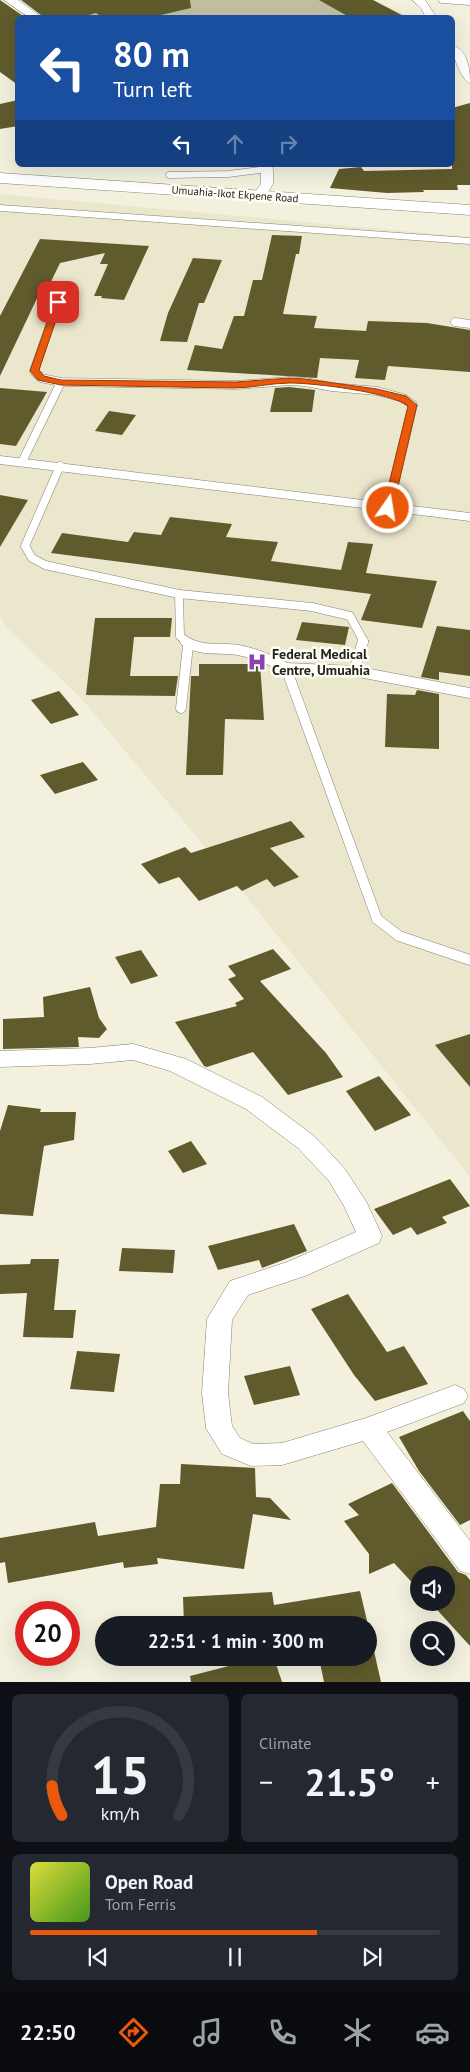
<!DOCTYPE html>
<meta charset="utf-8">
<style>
:root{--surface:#171b24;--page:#242831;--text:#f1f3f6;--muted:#9ea1a6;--line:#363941;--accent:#ea580c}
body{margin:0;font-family:"PT Sans",sans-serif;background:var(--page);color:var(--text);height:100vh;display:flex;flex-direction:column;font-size:19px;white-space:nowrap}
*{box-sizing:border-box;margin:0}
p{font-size:16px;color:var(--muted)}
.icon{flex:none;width:28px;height:28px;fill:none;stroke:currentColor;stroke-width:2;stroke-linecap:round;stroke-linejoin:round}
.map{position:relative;height:1682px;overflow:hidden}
.drawer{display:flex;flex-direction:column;gap:12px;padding:12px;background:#0d0f14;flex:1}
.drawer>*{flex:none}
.banner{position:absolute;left:15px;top:15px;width:440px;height:152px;border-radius:8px;box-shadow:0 5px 20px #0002;background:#1a4fa0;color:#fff;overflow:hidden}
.fabs{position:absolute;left:410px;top:1566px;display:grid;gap:10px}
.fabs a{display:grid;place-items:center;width:45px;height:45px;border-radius:50%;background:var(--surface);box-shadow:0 5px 20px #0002;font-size:25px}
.speed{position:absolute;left:15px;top:1601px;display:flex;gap:10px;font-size:25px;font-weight:700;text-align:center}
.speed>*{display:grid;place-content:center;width:65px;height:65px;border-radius:50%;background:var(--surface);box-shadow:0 5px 20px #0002;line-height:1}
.speed .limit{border:8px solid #d22;background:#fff;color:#111}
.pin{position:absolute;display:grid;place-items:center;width:42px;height:42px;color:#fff;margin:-21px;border-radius:10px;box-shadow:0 2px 8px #0006}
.me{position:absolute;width:55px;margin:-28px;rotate:13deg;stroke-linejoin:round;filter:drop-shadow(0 0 4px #0008)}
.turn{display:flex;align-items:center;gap:18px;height:105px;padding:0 15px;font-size:22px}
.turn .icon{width:65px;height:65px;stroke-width:2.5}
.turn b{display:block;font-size:35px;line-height:42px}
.lanes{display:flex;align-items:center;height:48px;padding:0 15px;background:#0003;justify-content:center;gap:25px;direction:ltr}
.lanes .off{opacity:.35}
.big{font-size:38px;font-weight:700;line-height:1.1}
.drawer .widget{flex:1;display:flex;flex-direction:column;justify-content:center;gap:8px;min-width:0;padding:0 18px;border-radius:8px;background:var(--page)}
.drawer .dial{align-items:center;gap:0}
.dial svg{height:130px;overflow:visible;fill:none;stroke:var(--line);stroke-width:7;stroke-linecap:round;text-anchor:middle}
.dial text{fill:var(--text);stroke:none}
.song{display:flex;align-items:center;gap:15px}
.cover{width:60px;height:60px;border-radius:8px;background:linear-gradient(135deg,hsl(60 70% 55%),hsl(100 70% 35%))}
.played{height:5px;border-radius:2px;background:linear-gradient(90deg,var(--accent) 70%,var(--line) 70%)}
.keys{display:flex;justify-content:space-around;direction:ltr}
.heat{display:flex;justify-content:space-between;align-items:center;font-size:28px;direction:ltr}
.drawer .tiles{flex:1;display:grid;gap:12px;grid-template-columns:1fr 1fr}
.widget:last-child{grid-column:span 2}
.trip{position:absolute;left:95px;top:1616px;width:282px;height:50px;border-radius:25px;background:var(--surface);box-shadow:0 5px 20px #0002;font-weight:700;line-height:50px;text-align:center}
.tabs{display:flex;height:80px;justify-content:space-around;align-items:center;background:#090b0e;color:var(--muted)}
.tabs .icon{width:35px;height:35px}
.tabs .current{color:var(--accent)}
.tabs b{font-size:22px;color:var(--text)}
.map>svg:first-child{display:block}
.built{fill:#eae7cd}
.green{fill:#c2bfa1}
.building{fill:#605b2c}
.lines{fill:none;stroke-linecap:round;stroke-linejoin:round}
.service-far2-casing{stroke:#848371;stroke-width:7}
.service-far1-casing{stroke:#848371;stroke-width:9}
.service-casing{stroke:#848371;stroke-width:11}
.minor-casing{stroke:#848371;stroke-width:1}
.secondary-casing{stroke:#848371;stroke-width:1}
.service-far2{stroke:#fff;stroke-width:6}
.service-far1{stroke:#fff;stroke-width:8}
.service{stroke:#fff;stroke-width:10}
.minor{fill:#fff;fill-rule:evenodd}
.secondary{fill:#fff;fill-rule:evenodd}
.route{fill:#ea580c;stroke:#983908}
.labels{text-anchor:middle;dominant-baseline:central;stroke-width:5;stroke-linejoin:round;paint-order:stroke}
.far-street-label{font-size:11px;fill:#23221c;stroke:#fffef6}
.poi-label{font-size:14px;font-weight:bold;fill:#23221c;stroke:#fffef6;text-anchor:start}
</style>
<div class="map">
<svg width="470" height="1682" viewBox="0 0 470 1682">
<rect width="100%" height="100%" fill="#f3f1de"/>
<path class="built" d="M0 194 470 237V1177L245 895 81 698 6 627 0 616Z"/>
<path class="green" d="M53 0H373L407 17H81Z"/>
<g class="building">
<path d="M0 0 26 18H18V85L0 72Z"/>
<path d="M21 0H190L191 8 148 18H103L96 13 78 18H45Z"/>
<path d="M319 0H373L407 18H351Z"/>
<path d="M18 100V126L0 129V104Z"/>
<path d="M470 103V185H457L458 190H423L424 192 387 193 330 188 339 169 361 167 364 171 452 169V108Z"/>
<path d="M272 235 302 236 299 254H296L283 314 317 316 314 328 366 331 368 321 427 323 470 330V372L388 366 385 380 355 378 359 360 320 358 317 378 187 370 195 345 222 349 234 316H244L253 280H262Z"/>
<path d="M40 239 149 246 124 300 101 298 102 296H94L108 264H100L105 253 60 263 46 292H40L0 376V316Z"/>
<path d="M193 258 222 260 204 303H199L187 342 160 341 168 313Z"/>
<path d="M289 387 315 390 312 412H270L275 388Z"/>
<path d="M0 388 47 392 16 446 0 444Z"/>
<path d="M109 411 136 415 122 435 95 431Z"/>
<path d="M0 495 28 500 0 547Z"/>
<path d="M170 517 232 524 226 537 278 542 271 561 341 570 348 542 373 544 366 573 437 581 422 628 361 620 371 594 51 553 62 533 128 542 134 532 161 535Z"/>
<path d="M95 618H172L170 637H134L130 676H178L175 696 86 695Z"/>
<path d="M302 622 349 627 345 645 296 640Z"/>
<path d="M437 626 470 630V676L439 672V680L421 677Z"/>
<path d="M199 664H260L264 720 225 719 223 775H186L191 676H199Z"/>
<path d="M417 690 439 694V749L385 747 387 694 415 695Z"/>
<path d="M59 691 79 715 51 724 31 700Z"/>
<path d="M83 762 98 780 55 794 40 775Z"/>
<path d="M291 821 305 837 270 848 299 877 274 887 267 879 242 891 237 886 199 901 179 877 159 884 141 864 185 847 191 853Z"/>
<path d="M273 949 291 969 260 981 326 1053 343 1077 288 1095 253 1052 207 1067 204 1066 175 1022 237 1006 235 1003 244 999 228 979 236 976 228 966Z"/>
<path d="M141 950 158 976 131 984 115 957Z"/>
<path d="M90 987 99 1018 107 1029 99 1038 78 1037 79 1047 3 1049V1019L44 1017 43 997Z"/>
<path d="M470 1034V1087L435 1045Z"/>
<path d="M379 1076 411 1115 375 1131 346 1091Z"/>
<path d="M8 1105 41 1109 40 1112H76L74 1140 44 1146 33 1216 0 1214V1131Z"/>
<path d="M191 1141 207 1164 183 1173 168 1151Z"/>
<path d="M450 1179 470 1206 442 1217 447 1223 417 1235 411 1227 393 1235 374 1209Z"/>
<path d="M294 1224 307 1251 262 1268 259 1260 218 1270 208 1246Z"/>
<path d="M122 1248 175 1250 173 1273 119 1271Z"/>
<path d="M31 1259H59L54 1310H76L73 1338 23 1337 27 1293 0 1294V1265L30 1264Z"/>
<path d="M348 1294 387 1352 404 1346 428 1384 375 1401 354 1375 311 1309Z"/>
<path d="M77 1351 120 1354 114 1392 70 1389Z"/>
<path d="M290 1366 300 1395 254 1405 244 1376Z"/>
<path d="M463 1411 470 1421V1520L460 1525 419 1471 399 1437Z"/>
<path d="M181 1464 255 1468 256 1497 270 1498 291 1520 253 1514 244 1569 157 1558 158 1564 124 1568 123 1562 8 1583 5 1562 0 1563V1538L95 1522 98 1536 156 1527 160 1484H180Z"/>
<path d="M392 1483 458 1572 466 1575 470 1580V1646L430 1602H446V1575H419V1590L394 1563 369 1574V1554L344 1521 359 1515 348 1504Z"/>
<path d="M360 1591 368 1625H184L183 1597 272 1592 274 1605Z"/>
<path d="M369 1629 381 1682H324L319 1658H369Z"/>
<path d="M260 1658H274L282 1682H191L190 1676Z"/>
</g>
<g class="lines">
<g class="service-far2-casing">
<g id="service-far2">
<path d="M442 0 470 2"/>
<path d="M169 175 228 174 267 169"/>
<path d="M0 208 470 241"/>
</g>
</g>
<g class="service-far1-casing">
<g id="service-far1">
<path d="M58 302 34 371 41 378 61 382 236 385 289 381 305 382 332 387 377 391 403 398 413 405 388 508"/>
<path d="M455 322 470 324"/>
<path d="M0 460 470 517"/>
<path d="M22 462 61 382"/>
<path d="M60 466 25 546 32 558 45 565 179 594 180 636 187 642"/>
<path d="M179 594 312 607 350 616 364 642"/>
</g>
</g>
<g class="service-casing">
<g id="service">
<path d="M185 641C201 652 220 647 238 650 255 653 271 660 286 668L377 919 399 936 470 960"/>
<path d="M286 668 354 671 470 693"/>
<path d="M354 671 363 641"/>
<path d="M181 708 188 646"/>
</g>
</g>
<g class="minor-casing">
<g id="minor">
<path d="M4 0H18L43 18H30Z"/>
<path d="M412 0H425L437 18H426L421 8Z"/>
<path d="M452 45C468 50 470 69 470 83 461 80 452 54 452 45Z"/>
<path d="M256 165H270L273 169V184L264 199 259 200 252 196 261 184V170Z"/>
<path d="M133 1044 186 1059 262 1097 314 1136 345 1169 367 1203 382 1236 379 1243 305 1276 248 1295 232 1320 228 1393 232 1426 240 1438 253 1444 282 1443 366 1418 455 1385 464 1389 468 1396 464 1403 387 1432 470 1541V1574L460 1571 363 1441 282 1465 251 1466 222 1454 206 1428 202 1393 207 1319 230 1281 287 1262 356 1232 344 1206 329 1181 298 1148 246 1109 170 1071 133 1060 90 1064 0 1067V1051L90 1048Z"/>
</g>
</g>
<g class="secondary-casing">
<path id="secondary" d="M0 173 470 205V215L0 183Z"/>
</g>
<use href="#service-far2" class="service-far2"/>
<use href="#service-far1" class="service-far1"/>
<use href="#service" class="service"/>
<use href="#minor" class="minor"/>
<use href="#secondary" class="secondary"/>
</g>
<path class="route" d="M55 300 62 302 39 370 44 376 61 380 236 382 289 378 305 379 377 389 406 396 417 405 393 508 388 511 383 508 408 406C390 392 314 383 290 383 271 383 252 388 233 388 175 387 118 386 61 385L38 380 30 371Z"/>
<defs>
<g id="hospital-bare" transform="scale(1.5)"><path d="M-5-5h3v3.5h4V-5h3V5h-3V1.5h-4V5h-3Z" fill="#8c41b3" stroke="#fffef6" stroke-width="2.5" paint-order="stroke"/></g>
</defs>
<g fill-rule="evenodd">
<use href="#hospital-bare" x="257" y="662"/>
</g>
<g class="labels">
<g class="far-street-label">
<text transform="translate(235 194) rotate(4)">Umuahia-Ikot Ekpene Road</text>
</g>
<g class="poi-label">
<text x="272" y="654">Federal Medical<tspan x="272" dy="16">Centre, Umuahia</tspan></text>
</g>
</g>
</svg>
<div class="fabs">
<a><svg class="icon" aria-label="sound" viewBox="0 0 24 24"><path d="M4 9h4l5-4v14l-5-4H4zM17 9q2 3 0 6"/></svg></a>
<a><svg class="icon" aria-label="search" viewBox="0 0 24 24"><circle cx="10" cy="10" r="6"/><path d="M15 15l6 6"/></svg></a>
</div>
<div class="speed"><div class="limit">20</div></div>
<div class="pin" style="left:58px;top:302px;background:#d93025"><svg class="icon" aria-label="arrive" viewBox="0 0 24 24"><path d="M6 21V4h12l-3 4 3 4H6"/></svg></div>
<svg class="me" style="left:388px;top:508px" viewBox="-20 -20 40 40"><circle r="17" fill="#ea580c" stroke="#fff" stroke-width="3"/><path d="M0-11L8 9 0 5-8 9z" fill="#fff"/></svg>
<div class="trip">22:51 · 1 min · 300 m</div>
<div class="banner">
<div class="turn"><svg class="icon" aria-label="left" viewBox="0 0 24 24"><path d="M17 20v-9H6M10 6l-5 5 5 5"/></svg><div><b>80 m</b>Turn left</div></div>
<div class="lanes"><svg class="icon" aria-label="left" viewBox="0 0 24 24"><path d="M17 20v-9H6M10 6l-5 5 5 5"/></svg><svg class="icon off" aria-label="ahead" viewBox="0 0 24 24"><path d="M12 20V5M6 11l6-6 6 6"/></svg><svg class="icon off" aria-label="right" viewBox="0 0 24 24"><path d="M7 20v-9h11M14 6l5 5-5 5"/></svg></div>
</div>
</div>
<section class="drawer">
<div class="tiles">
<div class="widget dial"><svg viewBox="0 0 100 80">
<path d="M14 69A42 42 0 1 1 86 69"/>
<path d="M14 69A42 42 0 0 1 8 51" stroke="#ea580c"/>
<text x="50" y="56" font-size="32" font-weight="700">15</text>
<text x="50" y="72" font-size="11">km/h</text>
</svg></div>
<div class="widget"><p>Climate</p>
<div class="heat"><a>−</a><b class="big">21.5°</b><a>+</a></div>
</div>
<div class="widget">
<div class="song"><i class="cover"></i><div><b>Open Road</b><p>Tom Ferris</p></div></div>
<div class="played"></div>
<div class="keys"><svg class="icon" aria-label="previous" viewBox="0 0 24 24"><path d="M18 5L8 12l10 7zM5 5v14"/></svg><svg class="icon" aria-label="pause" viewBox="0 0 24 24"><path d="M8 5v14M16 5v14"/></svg><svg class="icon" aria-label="next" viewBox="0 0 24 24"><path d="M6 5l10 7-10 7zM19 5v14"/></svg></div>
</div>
</div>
</section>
<nav class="tabs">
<b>22:50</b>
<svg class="icon current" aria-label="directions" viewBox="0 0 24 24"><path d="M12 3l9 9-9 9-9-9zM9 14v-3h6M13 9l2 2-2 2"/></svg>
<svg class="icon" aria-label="music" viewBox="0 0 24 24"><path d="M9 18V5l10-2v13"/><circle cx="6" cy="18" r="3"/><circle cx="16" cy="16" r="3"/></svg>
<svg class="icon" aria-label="phone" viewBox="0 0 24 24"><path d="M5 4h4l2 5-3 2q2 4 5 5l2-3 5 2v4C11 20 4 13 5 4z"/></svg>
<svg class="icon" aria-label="climate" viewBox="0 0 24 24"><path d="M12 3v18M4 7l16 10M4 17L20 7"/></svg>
<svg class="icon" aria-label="car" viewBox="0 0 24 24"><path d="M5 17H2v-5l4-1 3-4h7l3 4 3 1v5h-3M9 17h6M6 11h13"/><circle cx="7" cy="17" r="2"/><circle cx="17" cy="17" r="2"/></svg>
</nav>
